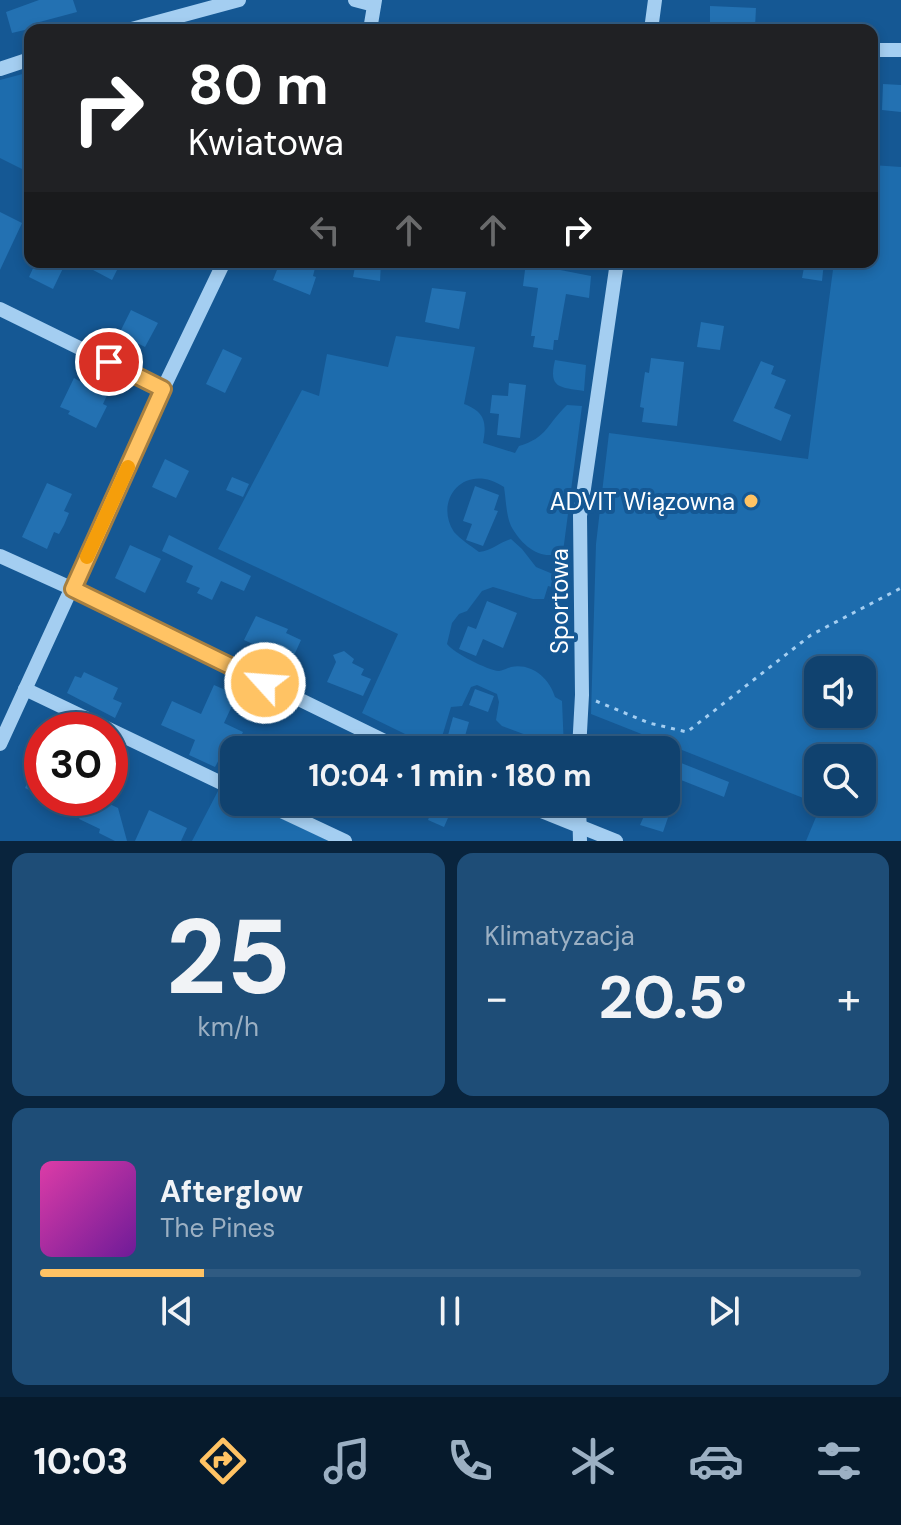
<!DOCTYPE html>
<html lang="pl">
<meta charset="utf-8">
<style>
:root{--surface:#10426f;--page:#1e4d77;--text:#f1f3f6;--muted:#9cb0c3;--line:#305b82;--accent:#ffc364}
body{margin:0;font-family:"DM Sans",sans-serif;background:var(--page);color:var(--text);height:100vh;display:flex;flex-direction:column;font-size:30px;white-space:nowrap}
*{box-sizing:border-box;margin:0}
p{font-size:26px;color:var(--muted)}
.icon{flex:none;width:44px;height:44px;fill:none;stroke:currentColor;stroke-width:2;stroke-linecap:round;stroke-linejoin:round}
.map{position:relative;height:841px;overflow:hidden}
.drawer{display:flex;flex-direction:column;gap:12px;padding:12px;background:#09243d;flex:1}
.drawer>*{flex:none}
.guide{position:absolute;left:24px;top:24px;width:854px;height:244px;border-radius:16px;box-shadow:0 4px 12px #0003,0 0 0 2px var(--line);background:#202124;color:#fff;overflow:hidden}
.tools{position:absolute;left:804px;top:656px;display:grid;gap:16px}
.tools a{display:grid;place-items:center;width:72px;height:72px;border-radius:16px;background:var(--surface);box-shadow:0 4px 12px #0003,0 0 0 2px var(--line);font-size:40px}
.speed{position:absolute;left:24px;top:712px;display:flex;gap:16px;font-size:40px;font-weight:700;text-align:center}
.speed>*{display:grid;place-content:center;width:104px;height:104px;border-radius:50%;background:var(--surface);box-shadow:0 4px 12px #0003,0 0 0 2px var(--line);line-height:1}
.speed .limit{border:12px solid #d22;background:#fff;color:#111}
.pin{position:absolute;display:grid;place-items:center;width:68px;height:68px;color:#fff;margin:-34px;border:4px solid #fff;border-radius:50%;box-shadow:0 2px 8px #0007}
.me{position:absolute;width:88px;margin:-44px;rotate:296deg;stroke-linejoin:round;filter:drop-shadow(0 0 6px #0008)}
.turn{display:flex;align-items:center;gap:28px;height:168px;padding:0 32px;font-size:36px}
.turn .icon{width:104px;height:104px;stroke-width:2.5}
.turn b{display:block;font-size:56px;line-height:68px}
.lanes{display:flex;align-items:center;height:76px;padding:0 32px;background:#0003;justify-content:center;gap:40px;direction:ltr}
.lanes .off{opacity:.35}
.big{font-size:60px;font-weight:700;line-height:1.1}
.drawer .tile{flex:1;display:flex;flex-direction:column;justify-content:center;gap:12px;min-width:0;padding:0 28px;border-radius:16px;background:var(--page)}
.drawer .dial{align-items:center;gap:0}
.dial b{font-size:104px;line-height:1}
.song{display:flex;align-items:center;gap:24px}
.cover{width:96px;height:96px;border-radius:12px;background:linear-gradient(135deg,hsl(320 70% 55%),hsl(280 70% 35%))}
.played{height:8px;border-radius:4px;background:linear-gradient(90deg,var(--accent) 20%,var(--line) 20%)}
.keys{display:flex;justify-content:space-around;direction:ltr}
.heat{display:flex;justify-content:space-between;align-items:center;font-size:44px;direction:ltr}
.drawer .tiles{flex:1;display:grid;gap:12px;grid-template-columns:1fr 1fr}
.tile:last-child{grid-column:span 2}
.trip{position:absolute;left:220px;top:736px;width:460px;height:80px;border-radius:16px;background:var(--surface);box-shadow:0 4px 12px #0003,0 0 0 2px var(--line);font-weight:700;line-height:80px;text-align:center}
.dock{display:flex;height:128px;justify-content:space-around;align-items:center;background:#061a2c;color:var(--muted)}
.dock .icon{width:56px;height:56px}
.dock .on{color:var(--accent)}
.dock b{font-size:36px;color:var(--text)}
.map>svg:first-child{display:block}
.green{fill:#1d6cad;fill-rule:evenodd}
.building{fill:#2371b2}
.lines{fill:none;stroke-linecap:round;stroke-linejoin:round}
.path{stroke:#a4cef1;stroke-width:3;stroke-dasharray:4 6;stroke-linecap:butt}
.minor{stroke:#a4cef1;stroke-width:14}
.route-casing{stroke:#a67f41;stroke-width:20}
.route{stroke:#ffc364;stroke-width:14}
.slow{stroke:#f59e0b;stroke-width:14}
.poi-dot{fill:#ffc364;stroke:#155894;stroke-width:3}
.labels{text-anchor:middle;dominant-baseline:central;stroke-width:8;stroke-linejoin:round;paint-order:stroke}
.poi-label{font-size:24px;fill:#fff;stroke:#155894;text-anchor:end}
.street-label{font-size:24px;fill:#fff;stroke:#155894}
</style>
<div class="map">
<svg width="901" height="841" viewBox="0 0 901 841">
<rect width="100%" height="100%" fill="#155894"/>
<g class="green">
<path d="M30 72V173L0 158V80Z"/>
<path d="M872 165 901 167V841H806L821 805 591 714 596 544 609 433 808 459 834 262H872ZM818 670H862V714H818ZM818 758H862V802H818Z"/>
<path d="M396 336 475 347 464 404C485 412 487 422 483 443L515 453 519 446C547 438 547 424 567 405L582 406 563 552C541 562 522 546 511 526 506 515 506 499 504 487 465 461 433 500 454 532 460 539 471 546 479 552 492 551 498 543 511 539L522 549 536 567 560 577V589L548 586 544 599H533L493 587 482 591 467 611 459 614 452 623 447 644C454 653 487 670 499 671 502 671 508 668 511 667 532 663 549 678 555 697L562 701 564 749 502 726 496 720 499 702 497 694 477 685 471 687 462 706 451 707 438 750 362 713 398 634 218 549 302 390 319 396 327 354 388 367Z"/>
<path d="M555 360 586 365 584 391C560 387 548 389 555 360Z"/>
<path d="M219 789 234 796V802H247L329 841H192Z"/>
</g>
<g class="building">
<path d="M39 0H73L77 12 32 24 33 28 12 33 6 12Z"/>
<path d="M710 6 756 8 755 27 710 26Z"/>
<path d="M883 84 901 85V112L882 110Z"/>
<path d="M0 212 22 223 0 270Z"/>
<path d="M36 262H66L53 289 29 277Z"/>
<path d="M78 262H121L112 280Z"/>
<path d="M280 262H300L315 268 313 276 316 277 310 295 273 280Z"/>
<path d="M356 262H381L380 281 353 277Z"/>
<path d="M526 262H550V268L591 276 589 298 566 294 558 340H554L553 350 533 347 535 336H531L538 288 523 286Z"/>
<path d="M805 262H824L822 281 802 278Z"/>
<path d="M432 288 466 292 459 329 425 322Z"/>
<path d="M131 310 158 323 145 347 119 334Z"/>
<path d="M701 322 724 326 720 350 697 347Z"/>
<path d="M223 349 242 358 225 393 206 384Z"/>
<path d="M651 358 684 362 677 426 642 422 644 408 640 407 645 372 649 373Z"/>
<path d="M761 361 774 366 771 374 786 380 774 408 791 415 781 441 733 421Z"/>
<path d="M74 378 83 383 85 379 109 391 103 404 107 406 96 428 68 414 70 411 60 407Z"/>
<path d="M509 383 526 385 520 438 497 435 499 414 490 413 492 395 508 396Z"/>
<path d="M165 459 189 471 176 498 152 487Z"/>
<path d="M232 477 249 484 243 497 226 490Z"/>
<path d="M47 483 72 494 64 511 69 513 64 525 59 534 54 532 47 549 22 537Z"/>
<path d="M475 486 499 495 494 510 498 511 483 546 466 540 472 524 463 521Z"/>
<path d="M169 535 251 576 244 591 221 581 212 600 197 593 200 588 186 582 193 566 162 551Z"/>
<path d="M130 545 161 559 145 593 115 578Z"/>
<path d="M487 601 517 613 503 648 483 639 476 656 459 649 468 626 476 629Z"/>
<path d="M256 616 288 629 286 633 301 640 291 662 244 640Z"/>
<path d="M344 651 354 659 352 663 364 669 361 675 371 679 363 696 327 682 336 662 333 655Z"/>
<path d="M84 672 118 688 113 699 122 703 115 718 67 693 75 676 81 678Z"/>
<path d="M214 685 237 695 224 723 243 732 240 738 264 750H224L215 767 189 755 195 740 161 725 172 701 201 714Z"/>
<path d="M475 689 494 696 488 712 469 705Z"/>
<path d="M453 717 469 722 461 750H444Z"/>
<path d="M42 751V796L25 788Z"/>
<path d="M666 757 729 782 724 797 681 780 663 832 640 825 644 816 612 804 666 802Z"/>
<path d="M89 798H97L118 808 127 841H115L99 833 100 829 79 819Z"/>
<path d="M435 802H455L444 827 428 820Z"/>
<path d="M149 810 187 828 181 841H135Z"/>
</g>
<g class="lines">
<path class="path" d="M596 701 649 723 687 732 811 635 901 588"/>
<g class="minor">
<path d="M355 0 374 5"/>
<path d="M128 30 239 0"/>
<path d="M370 30 375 0"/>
<path d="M651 30 655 0"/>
<path d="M872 50H901"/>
<path d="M0 69 30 59"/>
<path d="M0 309 163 389"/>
<path d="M0 556 73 589 403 750"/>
<path d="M25 689 234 789"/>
<path d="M0 744 163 389 224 262"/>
<path d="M579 750 582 695 580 516 617 262"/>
<path d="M262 802 345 841"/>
<path d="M519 802 616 841"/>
<path d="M579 802 580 841"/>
</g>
</g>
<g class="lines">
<g class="route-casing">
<path id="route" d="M109 362 163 389 73 589 265 683"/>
</g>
<use href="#route" class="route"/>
<path class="slow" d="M87 557 128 467"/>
</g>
<circle class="poi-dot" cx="751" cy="501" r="8"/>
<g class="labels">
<g class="poi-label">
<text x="735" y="501">ADVIT Wiązowna</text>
</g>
<g class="street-label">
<text transform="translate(559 601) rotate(-90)">Sportowa</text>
</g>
</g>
</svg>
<div class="tools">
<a><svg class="icon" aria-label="sound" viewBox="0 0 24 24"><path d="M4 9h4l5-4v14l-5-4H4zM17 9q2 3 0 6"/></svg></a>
<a><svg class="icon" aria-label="search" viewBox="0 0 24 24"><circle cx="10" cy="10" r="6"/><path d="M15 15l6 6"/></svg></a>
</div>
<div class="speed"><div class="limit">30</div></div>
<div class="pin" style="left:109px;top:362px;background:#d93025"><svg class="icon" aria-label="arrive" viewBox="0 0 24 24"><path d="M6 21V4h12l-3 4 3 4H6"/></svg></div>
<svg class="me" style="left:265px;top:683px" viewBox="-20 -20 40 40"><circle r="17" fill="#ffc364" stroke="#fff" stroke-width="3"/><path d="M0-11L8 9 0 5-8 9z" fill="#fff"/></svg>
<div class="trip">10:04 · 1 min · 180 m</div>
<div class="guide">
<div class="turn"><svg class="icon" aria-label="right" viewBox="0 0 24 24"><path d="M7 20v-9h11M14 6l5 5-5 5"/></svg><div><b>80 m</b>Kwiatowa</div></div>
<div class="lanes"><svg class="icon off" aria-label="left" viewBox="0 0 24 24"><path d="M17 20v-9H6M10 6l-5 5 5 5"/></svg><svg class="icon off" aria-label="ahead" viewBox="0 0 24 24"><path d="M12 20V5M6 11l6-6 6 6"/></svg><svg class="icon off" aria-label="ahead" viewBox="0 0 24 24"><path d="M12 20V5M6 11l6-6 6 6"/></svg><svg class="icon" aria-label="right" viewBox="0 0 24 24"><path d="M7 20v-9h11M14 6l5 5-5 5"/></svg></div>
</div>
</div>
<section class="drawer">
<div class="tiles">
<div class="tile dial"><b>25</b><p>km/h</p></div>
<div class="tile"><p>Klimatyzacja</p>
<div class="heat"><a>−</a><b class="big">20.5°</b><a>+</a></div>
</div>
<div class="tile">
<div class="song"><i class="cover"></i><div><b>Afterglow</b><p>The Pines</p></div></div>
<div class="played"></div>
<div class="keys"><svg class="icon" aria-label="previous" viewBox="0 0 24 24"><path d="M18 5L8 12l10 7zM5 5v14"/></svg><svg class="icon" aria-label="pause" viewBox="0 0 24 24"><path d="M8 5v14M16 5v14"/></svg><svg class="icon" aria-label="next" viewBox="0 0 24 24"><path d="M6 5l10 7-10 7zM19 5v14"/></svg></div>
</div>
</div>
</section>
<nav class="dock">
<b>10:03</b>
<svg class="icon on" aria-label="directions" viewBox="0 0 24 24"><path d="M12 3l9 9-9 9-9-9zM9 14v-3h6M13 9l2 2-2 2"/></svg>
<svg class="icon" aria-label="music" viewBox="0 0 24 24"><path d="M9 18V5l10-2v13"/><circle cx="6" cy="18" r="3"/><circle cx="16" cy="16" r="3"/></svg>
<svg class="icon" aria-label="phone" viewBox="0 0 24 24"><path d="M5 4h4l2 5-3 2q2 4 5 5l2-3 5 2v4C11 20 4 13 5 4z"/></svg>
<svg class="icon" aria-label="climate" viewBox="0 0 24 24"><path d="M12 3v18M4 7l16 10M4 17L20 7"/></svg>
<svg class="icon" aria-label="car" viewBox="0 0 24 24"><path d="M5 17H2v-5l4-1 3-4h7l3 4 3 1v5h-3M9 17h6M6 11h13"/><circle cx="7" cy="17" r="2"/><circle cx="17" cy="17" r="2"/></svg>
<svg class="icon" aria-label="filters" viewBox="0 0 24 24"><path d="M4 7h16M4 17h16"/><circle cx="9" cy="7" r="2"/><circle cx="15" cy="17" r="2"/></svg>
</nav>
